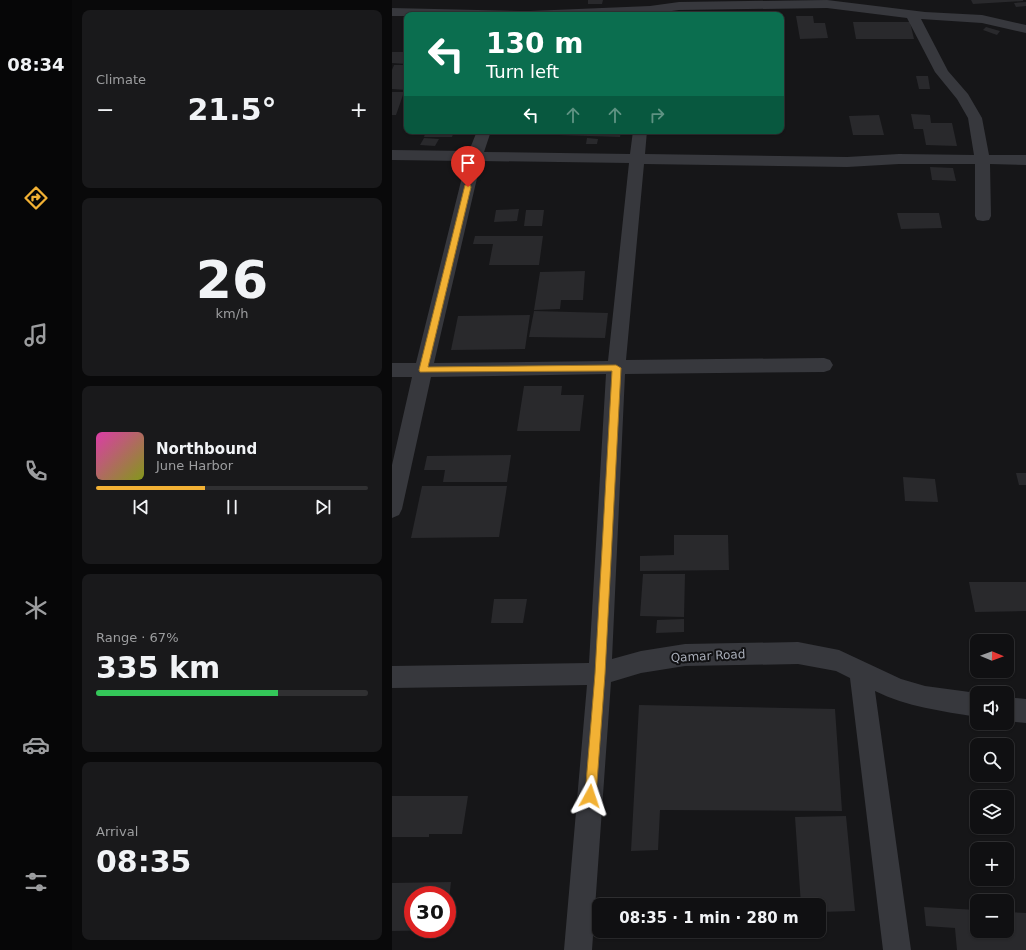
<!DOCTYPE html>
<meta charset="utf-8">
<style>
:root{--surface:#101012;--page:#19191b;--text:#f1f3f6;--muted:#9c9d9f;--line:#303032;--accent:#f2b134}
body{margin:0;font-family:"DejaVu Sans",sans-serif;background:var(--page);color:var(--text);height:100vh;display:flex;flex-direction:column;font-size:15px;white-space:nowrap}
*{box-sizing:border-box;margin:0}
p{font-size:13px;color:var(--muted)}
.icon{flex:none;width:22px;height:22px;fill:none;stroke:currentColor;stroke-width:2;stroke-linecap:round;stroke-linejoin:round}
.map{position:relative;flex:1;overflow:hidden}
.sheet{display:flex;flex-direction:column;gap:10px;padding:10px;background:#09090a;width:320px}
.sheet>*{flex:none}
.banner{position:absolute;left:12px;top:12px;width:380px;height:122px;border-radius:8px;box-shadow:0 1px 3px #0004,0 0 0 1px var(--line);background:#0b6e4f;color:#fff;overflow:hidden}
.needle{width:26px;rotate:91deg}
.buttons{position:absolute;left:578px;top:634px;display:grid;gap:8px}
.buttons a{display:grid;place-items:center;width:44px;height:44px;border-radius:8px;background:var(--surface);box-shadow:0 1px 3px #0004,0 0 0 1px var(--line);font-size:20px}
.speed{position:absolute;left:12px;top:886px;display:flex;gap:8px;font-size:20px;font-weight:700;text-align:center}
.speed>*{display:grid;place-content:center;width:52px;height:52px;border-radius:50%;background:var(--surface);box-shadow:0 1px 3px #0004,0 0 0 1px var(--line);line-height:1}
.speed .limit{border:6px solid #d22;background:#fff;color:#111}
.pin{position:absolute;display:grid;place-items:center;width:34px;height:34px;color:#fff;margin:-41px -17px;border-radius:50% 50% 50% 0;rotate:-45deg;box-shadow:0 0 4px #0007}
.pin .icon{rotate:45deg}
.me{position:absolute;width:44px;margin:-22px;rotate:5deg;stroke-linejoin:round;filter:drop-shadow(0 0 3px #0008)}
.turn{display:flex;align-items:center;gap:14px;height:84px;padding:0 16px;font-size:18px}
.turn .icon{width:52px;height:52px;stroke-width:2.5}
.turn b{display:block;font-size:28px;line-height:34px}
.lanes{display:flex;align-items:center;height:38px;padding:0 16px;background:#0003;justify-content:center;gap:20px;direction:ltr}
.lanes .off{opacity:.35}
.big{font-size:30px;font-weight:800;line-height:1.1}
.sheet .widget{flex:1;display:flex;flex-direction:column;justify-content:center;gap:6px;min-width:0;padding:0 14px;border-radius:8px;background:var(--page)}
.sheet .dial{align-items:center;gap:0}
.dial b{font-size:52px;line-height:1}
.song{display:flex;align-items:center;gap:12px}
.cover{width:48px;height:48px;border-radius:6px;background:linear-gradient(135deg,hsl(320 70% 55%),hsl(70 70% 35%))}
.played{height:4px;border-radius:2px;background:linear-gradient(90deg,var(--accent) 40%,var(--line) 40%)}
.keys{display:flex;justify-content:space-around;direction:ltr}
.heat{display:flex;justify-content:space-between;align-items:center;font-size:22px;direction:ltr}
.charge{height:6px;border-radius:3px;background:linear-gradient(90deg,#34c759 67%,var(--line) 0)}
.trip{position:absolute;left:200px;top:898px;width:234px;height:40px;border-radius:8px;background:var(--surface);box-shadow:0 1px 3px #0004,0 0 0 1px var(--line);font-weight:800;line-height:40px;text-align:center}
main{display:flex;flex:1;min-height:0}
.dock{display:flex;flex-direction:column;width:72px;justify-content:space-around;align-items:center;background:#060607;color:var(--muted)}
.dock .icon{width:28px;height:28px}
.dock .selected{color:var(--accent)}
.dock b{font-size:18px;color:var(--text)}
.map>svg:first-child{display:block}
.building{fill:#29292c}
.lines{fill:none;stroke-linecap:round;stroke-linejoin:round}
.minor{fill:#37383d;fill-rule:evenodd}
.route{fill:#f2b134;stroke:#9d7322}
.labels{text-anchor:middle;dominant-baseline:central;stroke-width:4;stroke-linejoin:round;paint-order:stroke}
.street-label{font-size:12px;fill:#a8adb8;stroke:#111113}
</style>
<main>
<nav class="dock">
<b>08:34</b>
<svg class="icon selected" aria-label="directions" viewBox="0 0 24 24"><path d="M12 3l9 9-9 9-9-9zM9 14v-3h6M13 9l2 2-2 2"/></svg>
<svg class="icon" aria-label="music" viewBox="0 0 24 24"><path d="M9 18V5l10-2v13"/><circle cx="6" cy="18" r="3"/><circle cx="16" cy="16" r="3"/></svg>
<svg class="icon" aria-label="phone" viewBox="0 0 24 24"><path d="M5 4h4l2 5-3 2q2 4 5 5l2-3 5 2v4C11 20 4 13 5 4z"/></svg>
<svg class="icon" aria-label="climate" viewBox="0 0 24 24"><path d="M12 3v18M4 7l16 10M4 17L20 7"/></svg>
<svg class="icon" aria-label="car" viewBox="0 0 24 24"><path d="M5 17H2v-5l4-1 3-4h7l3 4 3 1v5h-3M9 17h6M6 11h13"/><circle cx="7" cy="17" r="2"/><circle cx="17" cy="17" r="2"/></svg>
<svg class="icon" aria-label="filters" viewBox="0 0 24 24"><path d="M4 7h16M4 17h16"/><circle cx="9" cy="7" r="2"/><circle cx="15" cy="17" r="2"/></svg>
</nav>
<section class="sheet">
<div class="widget"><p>Climate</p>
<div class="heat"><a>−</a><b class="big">21.5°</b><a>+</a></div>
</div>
<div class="widget dial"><b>26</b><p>km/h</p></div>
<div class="widget">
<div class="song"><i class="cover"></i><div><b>Northbound</b><p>June Harbor</p></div></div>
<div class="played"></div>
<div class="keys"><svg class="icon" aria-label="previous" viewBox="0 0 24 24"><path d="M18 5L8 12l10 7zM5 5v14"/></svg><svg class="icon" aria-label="pause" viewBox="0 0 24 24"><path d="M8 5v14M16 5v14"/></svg><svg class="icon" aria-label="next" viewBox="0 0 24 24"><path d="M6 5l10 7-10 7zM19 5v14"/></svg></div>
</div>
<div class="widget"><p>Range · 67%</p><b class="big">335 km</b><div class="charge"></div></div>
<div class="widget"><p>Arrival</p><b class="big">08:35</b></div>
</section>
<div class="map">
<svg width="634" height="950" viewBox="0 0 634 950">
<rect width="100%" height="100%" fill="#161618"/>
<g class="building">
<path d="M196 0H211L210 4H196Z"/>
<path d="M579 0H631V1L581 4Z"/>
<path d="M634 2V6L624 7 622 3Z"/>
<path d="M404 16H421L422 23H433L436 38 408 39Z"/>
<path d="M461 22H518L522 39H464Z"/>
<path d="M594 27 608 31 605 35 591 30Z"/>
<path d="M0 52H15V64L0 63Z"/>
<path d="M2 65H15V90L0 89V70Z"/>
<path d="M524 76H536L538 89H527Z"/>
<path d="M0 92H12L4 115H0Z"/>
<path d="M519 114 538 115 539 123H560L565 146 534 145 531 129H522Z"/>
<path d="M487 115 492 135H461L457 116Z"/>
<path d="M34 131H62L60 137H32Z"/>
<path d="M167 131H229L228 137 166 135Z"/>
<path d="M32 138 47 139 43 146 28 145Z"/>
<path d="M195 138 206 139 205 144H194Z"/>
<path d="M538 167 561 168 564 181 540 180Z"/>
<path d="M127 209 125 221 102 222 104 210Z"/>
<path d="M134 210H152L150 226H132Z"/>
<path d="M505 213H547L550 228 509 229Z"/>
<path d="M83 236H151L147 265H97L101 244H81Z"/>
<path d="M193 271 191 300H169L168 309 142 310 148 272Z"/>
<path d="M142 311 216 313 213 338 137 337Z"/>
<path d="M138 315 133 349 59 350 66 316Z"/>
<path d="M132 386H170L169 395H192L188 431H125Z"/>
<path d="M119 455 115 482H51L53 470H32L35 456Z"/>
<path d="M624 473H634V485H627Z"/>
<path d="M511 477 543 479 546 502 513 501Z"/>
<path d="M30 486H115L107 537 19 538Z"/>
<path d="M282 535H336L337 570 248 571V556L282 555Z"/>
<path d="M251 574H293L292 617 248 616Z"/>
<path d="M577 582H634V611L583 612Z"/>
<path d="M102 599H135L131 623H99Z"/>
<path d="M292 619V632L264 633 265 620Z"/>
<path d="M247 705 443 709 450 811 268 810 266 850 239 851Z"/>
<path d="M0 796H76L70 834H37V837H0Z"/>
<path d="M454 816 463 911 427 912V905H409L403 817Z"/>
<path d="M59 882 56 908 55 895H21V929H53V930L0 931V883Z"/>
<path d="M532 907 585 910V931H615V912L634 913V950H565L563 928 534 926Z"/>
</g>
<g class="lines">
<g class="minor">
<path d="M435 0 533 12 590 15 634 25V33L590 23 529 19 556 71 576 94 590 118 597 155H634V165L598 164 599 216 597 220 591 221 585 220 583 216V164H507L455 167 252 164 234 360 432 358 438 360 441 365 438 370 432 372 233 374 220 659 249 651 293 644 406 642 447 650 509 679 533 686 585 693V717C550 711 515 707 483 691L519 950H491L458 678 444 671 406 664 293 666 249 673 219 682 200 950H172L195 685 0 688V666L197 663 214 374 39 377 10 509 7 515 0 518V465L20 377H0V363H24L74 161 0 160V150L77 151 85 131H99L92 152 238 154 241 131H255L253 154 455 157 507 154 582 155 576 118 565 99 543 72 515 18 435 8 287 10 258 14 230 15 15 16H0V8L128 11 133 13 138 11 258 6 287 2ZM89 161 237 163 216 361 42 363Z"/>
<path d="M615 697 634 699V723L615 721Z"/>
</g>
</g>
<path class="route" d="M73 185H78L79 187 36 367 224 365 229 368 213 674 204 796 202 800 198 802 194 800 193 796 203 674 220 371 28 372 27 370Z"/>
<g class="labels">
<g class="street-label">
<text transform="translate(316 656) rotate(-3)">Qamar Road</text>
</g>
</g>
</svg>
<div class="buttons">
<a><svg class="needle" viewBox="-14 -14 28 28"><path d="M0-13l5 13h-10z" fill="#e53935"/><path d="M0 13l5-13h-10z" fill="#9c9d9f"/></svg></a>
<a><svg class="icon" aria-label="sound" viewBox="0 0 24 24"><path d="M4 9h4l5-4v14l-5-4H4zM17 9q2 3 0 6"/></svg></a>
<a><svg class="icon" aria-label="search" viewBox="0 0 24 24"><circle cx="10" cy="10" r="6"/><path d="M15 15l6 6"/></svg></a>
<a><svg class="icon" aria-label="layers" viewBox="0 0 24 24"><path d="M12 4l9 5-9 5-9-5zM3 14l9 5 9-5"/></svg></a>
<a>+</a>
<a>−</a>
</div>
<div class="speed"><div class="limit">30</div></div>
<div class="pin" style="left:76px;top:187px;background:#d93025"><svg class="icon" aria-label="arrive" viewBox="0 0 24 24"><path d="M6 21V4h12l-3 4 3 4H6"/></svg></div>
<svg class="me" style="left:198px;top:796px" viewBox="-20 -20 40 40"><path d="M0-17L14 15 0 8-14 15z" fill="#f2b134" stroke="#fff" stroke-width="4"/></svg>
<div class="trip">08:35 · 1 min · 280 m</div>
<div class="banner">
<div class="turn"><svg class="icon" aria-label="left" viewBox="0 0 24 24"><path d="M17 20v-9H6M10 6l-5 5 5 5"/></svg><div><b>130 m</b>Turn left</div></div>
<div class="lanes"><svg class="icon" aria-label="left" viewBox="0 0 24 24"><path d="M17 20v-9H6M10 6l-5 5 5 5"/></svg><svg class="icon off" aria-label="ahead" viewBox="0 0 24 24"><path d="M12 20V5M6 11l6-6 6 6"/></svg><svg class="icon off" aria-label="ahead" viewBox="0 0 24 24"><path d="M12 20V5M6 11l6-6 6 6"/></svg><svg class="icon off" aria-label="right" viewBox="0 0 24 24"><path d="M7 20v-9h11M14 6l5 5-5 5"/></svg></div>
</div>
</div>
</main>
